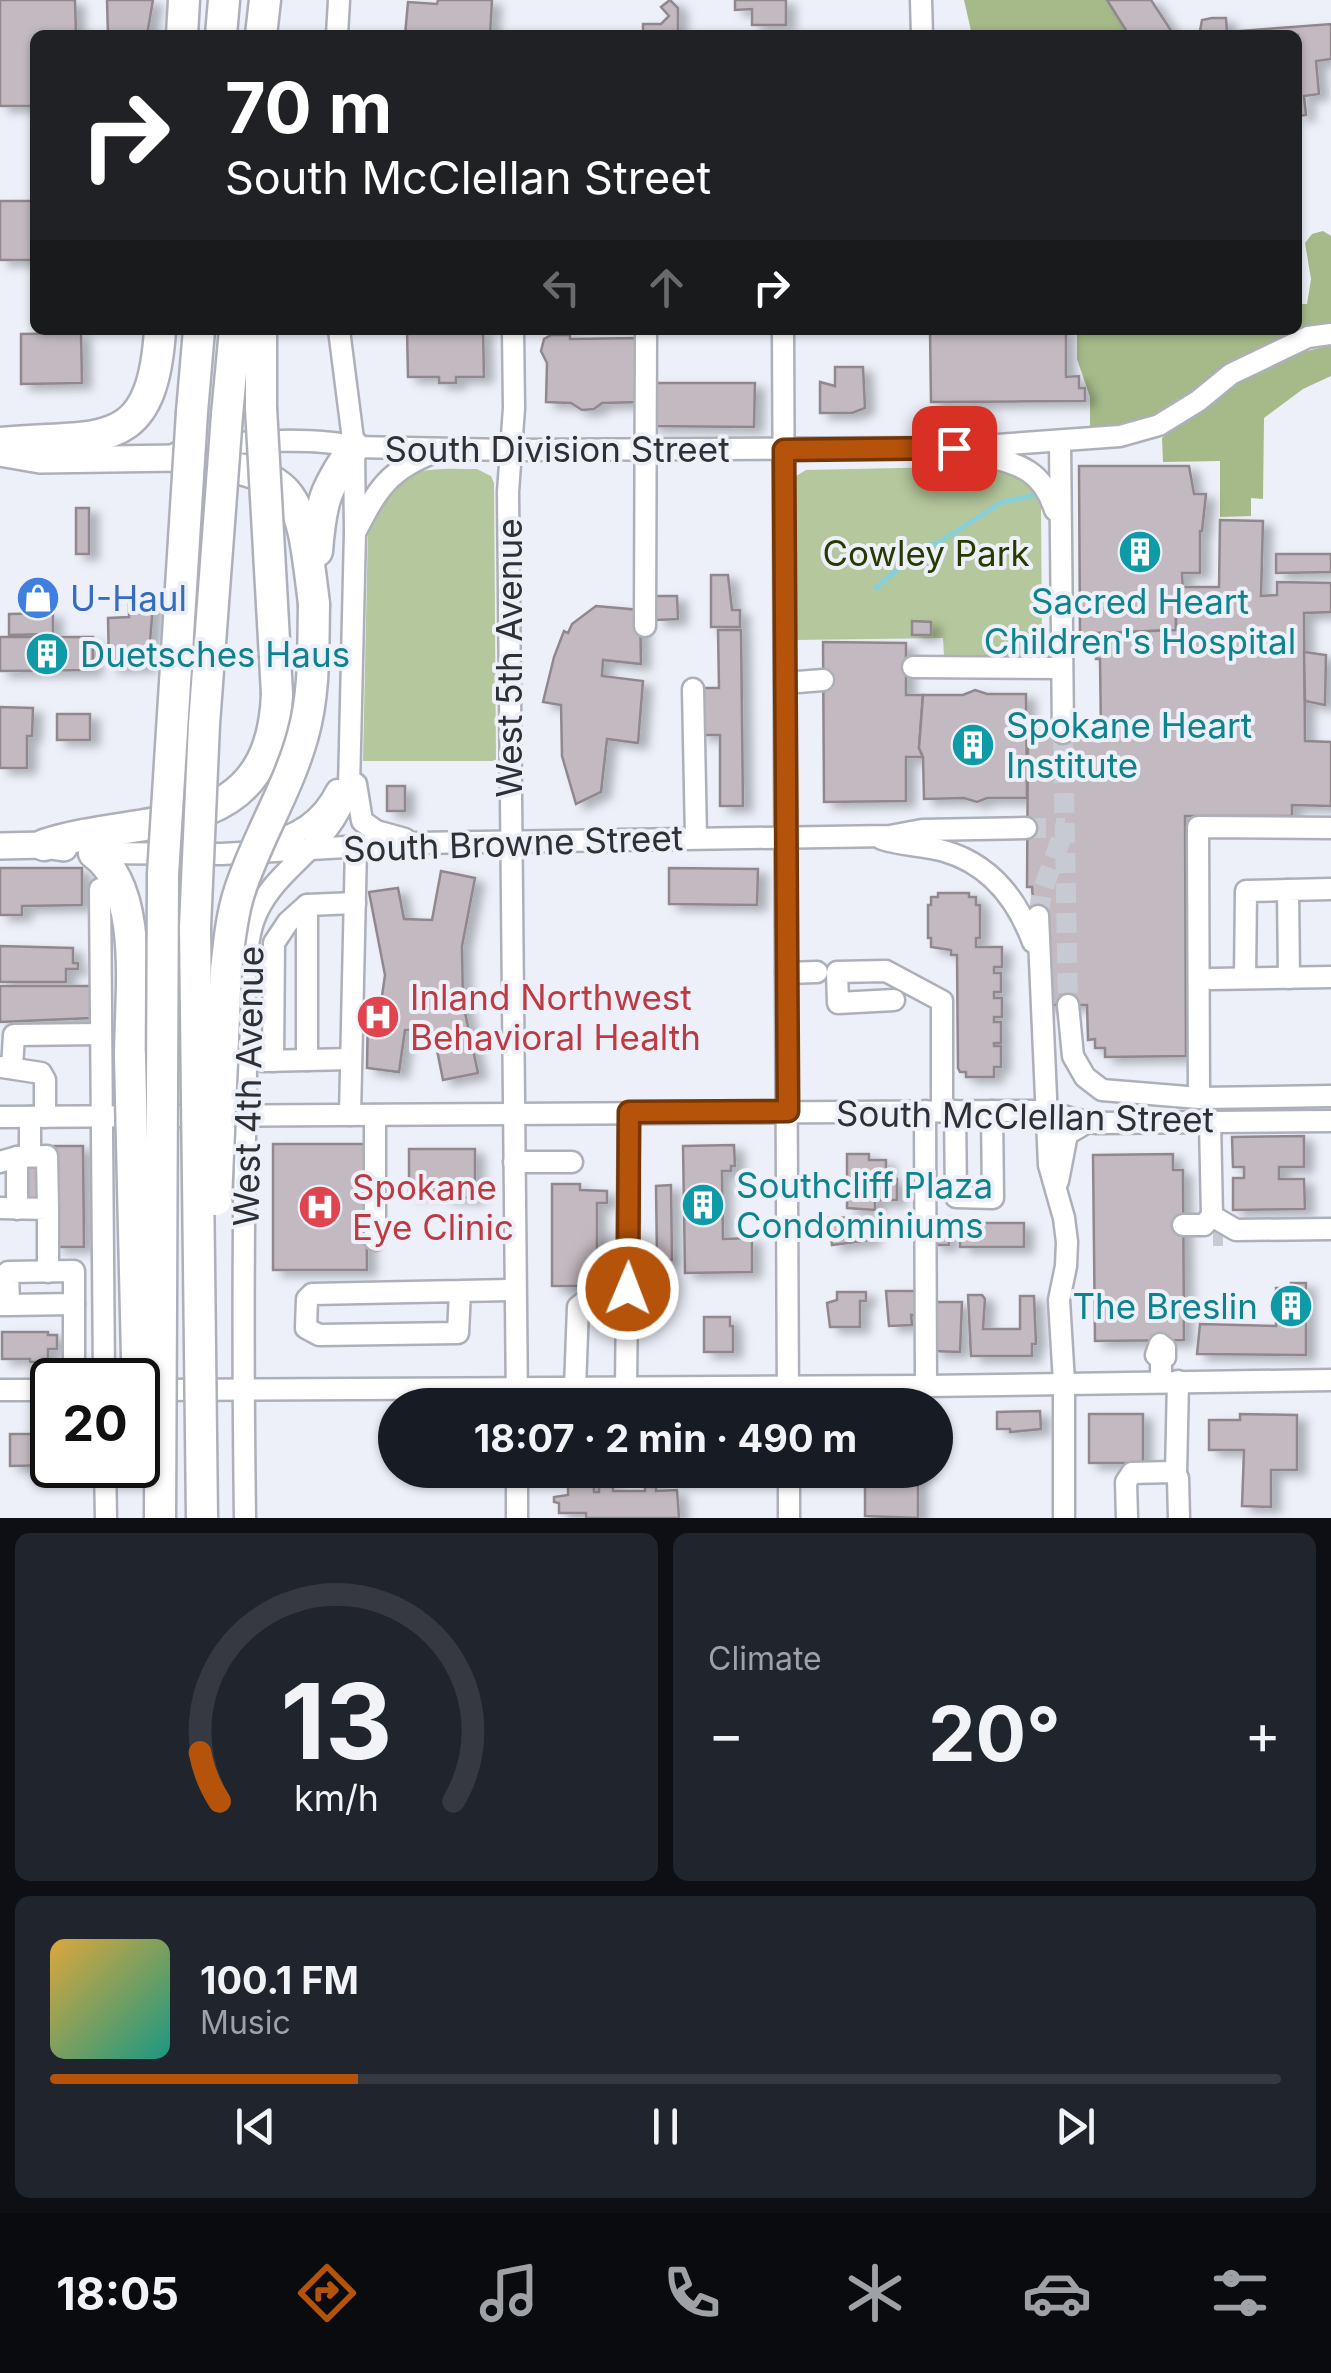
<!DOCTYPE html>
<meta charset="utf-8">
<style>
:root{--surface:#171b24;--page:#20242c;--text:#f1f3f6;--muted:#9ea1a6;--line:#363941;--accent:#b45309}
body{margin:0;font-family:Inter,sans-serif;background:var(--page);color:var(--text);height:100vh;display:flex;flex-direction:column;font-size:38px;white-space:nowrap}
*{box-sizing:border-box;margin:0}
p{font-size:32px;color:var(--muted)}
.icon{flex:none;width:55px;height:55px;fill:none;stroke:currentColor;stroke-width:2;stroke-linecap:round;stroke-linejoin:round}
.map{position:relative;height:1518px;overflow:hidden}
.panel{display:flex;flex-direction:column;gap:15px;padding:15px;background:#0d0f14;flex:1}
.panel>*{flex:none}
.hud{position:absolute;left:30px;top:30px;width:1272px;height:305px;border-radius:15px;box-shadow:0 2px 8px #0004;background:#202124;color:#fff;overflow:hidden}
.speed{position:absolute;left:30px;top:1358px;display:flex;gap:20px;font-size:50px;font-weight:700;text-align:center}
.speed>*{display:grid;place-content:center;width:130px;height:130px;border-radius:50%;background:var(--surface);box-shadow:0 2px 8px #0004;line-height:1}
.speed .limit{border:5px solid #111;border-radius:15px;background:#fff;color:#111}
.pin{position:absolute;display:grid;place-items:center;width:85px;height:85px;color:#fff;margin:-42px;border-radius:20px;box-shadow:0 5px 15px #0006}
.me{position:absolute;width:110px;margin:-55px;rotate:1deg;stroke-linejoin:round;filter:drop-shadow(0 0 8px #0008)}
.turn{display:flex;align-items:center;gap:35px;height:210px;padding:0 30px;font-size:45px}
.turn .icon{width:130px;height:130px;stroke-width:2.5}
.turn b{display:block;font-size:70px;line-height:85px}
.lanes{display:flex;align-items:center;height:95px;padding:0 30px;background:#0003;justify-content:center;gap:50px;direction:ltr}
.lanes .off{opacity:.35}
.big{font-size:75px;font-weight:700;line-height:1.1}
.panel .tile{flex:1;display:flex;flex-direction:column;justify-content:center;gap:15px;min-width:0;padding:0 35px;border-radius:15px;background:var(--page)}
.panel .dial{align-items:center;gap:0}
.dial svg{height:260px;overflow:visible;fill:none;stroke:var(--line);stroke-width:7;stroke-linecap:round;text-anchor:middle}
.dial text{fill:var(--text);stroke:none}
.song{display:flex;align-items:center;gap:30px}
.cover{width:120px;height:120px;border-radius:15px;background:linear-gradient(135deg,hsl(40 70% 55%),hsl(170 70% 35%))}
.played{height:10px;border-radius:5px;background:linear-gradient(90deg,var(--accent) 25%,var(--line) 25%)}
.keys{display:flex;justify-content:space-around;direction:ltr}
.heat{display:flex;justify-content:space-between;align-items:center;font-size:55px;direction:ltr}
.panel .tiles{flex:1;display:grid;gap:15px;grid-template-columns:1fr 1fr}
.tile:last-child{grid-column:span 2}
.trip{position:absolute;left:378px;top:1388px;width:575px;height:100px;border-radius:50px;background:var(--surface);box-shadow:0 2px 8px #0004;font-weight:700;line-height:100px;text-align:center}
.dock{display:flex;height:160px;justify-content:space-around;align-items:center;background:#090b0e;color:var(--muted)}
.dock .icon{width:70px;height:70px}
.dock .on{color:var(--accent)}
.dock b{font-size:45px;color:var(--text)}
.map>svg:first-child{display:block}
.green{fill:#b5c79c}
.forest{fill:#a5ba88}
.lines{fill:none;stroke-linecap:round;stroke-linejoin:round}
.stream{stroke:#88d0d7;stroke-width:5}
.building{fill:#c3b9c0;stroke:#91888e;stroke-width:2.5;filter:url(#shadow)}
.minor-tunnel{stroke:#c7cad2;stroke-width:20;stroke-dasharray:20 10;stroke-linecap:butt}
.minor-casing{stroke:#adb0b9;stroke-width:25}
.major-casing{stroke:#adb0b9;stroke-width:30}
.highway-casing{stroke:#adb0b9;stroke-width:35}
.minor{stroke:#fff;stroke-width:20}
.major{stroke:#fff;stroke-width:25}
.highway{stroke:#fff;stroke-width:30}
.highway-bridge-casing{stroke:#adb0b9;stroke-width:35;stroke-linecap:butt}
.highway-bridge{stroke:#fff;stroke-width:30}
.route-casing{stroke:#753606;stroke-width:25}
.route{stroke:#b45309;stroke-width:18}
.labels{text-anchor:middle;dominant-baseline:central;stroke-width:8;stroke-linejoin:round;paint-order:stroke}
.street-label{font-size:35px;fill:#2f3034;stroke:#edf0f9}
.park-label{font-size:35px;fill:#273a00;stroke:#edf0f9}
.shop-label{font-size:35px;fill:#366cbe;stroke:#edf0f9;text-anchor:start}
.culture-label{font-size:35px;fill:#0d838f;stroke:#edf0f9;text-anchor:start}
.health-label{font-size:35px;fill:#be3a42;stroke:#edf0f9;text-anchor:start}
</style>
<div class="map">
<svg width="1331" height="1518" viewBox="0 0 1331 1518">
<defs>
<filter id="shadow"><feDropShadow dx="9" dy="5.5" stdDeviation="5" flood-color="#0004"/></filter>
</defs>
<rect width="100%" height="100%" fill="#edf0f9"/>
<g class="green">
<path d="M992 466C1019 470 1032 476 1041 502L1042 655 944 656 943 638 795 640 796 476 806 470Z"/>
<path d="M477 469 491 476 494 483 496 761H363L368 528C371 519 374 506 379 498 401 464 443 469 477 469Z"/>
</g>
<g class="forest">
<path d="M964 0H1107L1129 35H972Z"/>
<path d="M1323 231 1331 236V325L1268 344 1229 366 1172 409 1143 424 1090 432V397L1077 359V330H1298V304H1307L1311 279 1305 243 1312 234Z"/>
<path d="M1331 346V376L1303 389 1264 418 1263 499 1251 498V516L1220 517V461L1163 462 1162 438C1213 400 1266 355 1331 346Z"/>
</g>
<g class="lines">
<path class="stream" d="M876 588 923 547 938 543 1002 502 1035 495"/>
</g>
<g class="building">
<path d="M0 0H75L76 35H35V121L34 106H0Z"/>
<path d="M107 0H153L147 35H108Z"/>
<path d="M438 0H492L490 35H405L408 2 437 4Z"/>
<path d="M670 0 678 8V35H643V24H661L669 16 661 7Z"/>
<path d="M735 0H786V25H752V9L735 10Z"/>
<path d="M1107 0H1151L1174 35H1129Z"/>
<path d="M1212 18H1226L1227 32 1331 24V59L1316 61 1319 94 1304 96 1306 115 1298 116V35H1175L1200 31 1202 20Z"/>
<path d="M0 201H35L32 260H0Z"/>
<path d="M407 330H483L484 377H456V383H439V377H408Z"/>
<path d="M930 330H1066V377L1079 376V388H1085V401L931 402Z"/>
<path d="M81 333 82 383 21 384V334Z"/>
<path d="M551 335H570V339L638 338 639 402 602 403 594 409 582 410 571 403 546 402 547 363 541 351 544 339Z"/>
<path d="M835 367H863L865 408 852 413H820V382L835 386Z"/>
<path d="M650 383H755L754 427 650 426Z"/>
<path d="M1079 466H1189L1194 494H1206L1202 531H1200V573H1182L1183 593 1176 594V630L1080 634Z"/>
<rect x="76" y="508" width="13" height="46"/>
<path d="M1220 520 1263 521 1261 596 1277 595V582L1331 583V612L1304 613 1305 741 1331 742V806L1292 805V816H1185L1186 1056 1105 1057V1048H1095V1039L1088 1040 1087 1005H1041L1032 887H1027L1028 734H1101L1100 659H1096V633L1176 630V594L1183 593V587H1219Z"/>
<path d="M1276 554H1331V572L1276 573Z"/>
<path d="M711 575H728L732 610H740V627H711Z"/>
<path d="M154 593 148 666 109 667 108 618 129 617V594Z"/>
<path d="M655 596H677L678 619 656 620Z"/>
<path d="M596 606 640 610 641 664 603 660 602 676 643 681 638 743 607 739 601 792 576 804 562 756 561 705 543 702 554 657 564 631 568 633 572 624Z"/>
<path d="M53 613V634L9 635V614Z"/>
<path d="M912 621 931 622V635H912Z"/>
<path d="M718 630H741L743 806H720V735H700V688H719Z"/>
<path d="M0 637H93V670L0 671Z"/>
<path d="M823 642 906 643V695H923L919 748 923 757H906V801L824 802Z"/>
<path d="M1304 652 1326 655 1325 705 1305 701Z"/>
<path d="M975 690 987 694H1026L1027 798H987L977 802 964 798 924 799 923 757 919 748 923 695H963Z"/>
<path d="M0 707 33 708 32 736H27V768H0Z"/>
<rect x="57" y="714" width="33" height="26"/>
<rect x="387" y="786" width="18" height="25"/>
<path d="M0 868H82V905L22 906V915H0Z"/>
<path d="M669 868 758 869 757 905 669 904Z"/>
<path d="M441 871 475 878 462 946 463 1003 478 1073 443 1080 433 1030H405L399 1072 367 1068 368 1010H380L385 975 369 892 398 888 404 919 432 920Z"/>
<path d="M938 893H969V897H976V905H980V938H976V947H1002V967H994V973H1001V992H994V998H1002V1017H994V1022H1001V1043H994V1046H1001V1067H994V1077H966V1072H960L958 1068 957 955H951V950L931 947V938H928V905H931V897H938Z"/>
<path d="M0 946 73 948V963H78V969H66V982H0Z"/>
<path d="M0 986H91V1018L0 1022Z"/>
<path d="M1304 1136V1167H1279V1179H1304L1305 1209 1233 1210V1178H1244V1167H1233L1232 1137Z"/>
<path d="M273 1144H366L367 1270H273Z"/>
<path d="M734 1145 735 1166H731V1171H722L723 1239 752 1238V1272L685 1273 683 1146Z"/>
<path d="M54 1146H83L84 1247H55Z"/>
<path d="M409 1149H475V1198L444 1197V1191L409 1194Z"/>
<path d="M847 1154H869V1160H886V1179H897V1200H875V1210L847 1208Z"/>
<path d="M1173 1154V1170H1183L1184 1340 1095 1341 1093 1155Z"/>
<path d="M22 1164H38L37 1199H22Z"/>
<path d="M552 1184H580V1190L607 1191V1203H597V1269H607L606 1282H601V1286H552Z"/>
<path d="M671 1185 672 1260H657L656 1186Z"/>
<path d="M871 1217V1240L832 1245 829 1218Z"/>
<path d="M948 1217 949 1245H933L932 1218Z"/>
<rect x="960" y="1223" width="64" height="24"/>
<path d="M1291 1283H1306V1355L1197 1354 1200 1324 1276 1326V1288H1291Z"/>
<path d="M886 1291H915L916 1315H911L912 1325 889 1326Z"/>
<path d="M837 1292H866V1301H860V1327H830L827 1303 837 1300Z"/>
<path d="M968 1295H982L985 1299 983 1329H1020V1296H1034L1036 1344H1032V1356H971Z"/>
<path d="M934 1302H962L960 1352 933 1351Z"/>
<path d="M704 1317H730V1326H733V1352H704Z"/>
<path d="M2 1332H48V1335H57V1349H48V1359H43V1362H30V1359H2Z"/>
<path d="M1040 1411 1041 1429 1010 1432V1429H997V1412Z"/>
<rect x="1089" y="1414" width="54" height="49"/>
<path d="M1240 1414 1297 1415V1470H1271V1507L1242 1506 1244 1450H1209V1420H1240Z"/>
<path d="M10 1434H52V1465H55L10 1466Z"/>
<path d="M568 1470H593L594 1492H599V1484H613V1491H645V1484H656V1491L677 1490 679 1518H586V1513H559V1503L554 1502V1497L568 1495Z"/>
<path d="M869 1470H926V1473H918V1518L865 1516V1474H869Z"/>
</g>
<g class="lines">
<g class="minor-tunnel">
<path d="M1063 733 1068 1005"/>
<path d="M1026 828H1065"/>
<path d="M1038 916 1042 892 1061 839"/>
<path d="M1213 1236H1223"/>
</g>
<g class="minor-casing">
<g id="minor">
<path d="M921 0 922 35"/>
<path d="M337 35 339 0"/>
<path d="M513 330 514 408 508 492 517 1405"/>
<path d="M783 330 788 1405"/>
<path d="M1060 442 1063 733"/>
<path d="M975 453C1015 464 1041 466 1055 510"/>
<path d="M180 457C189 453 199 447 209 446 248 441 317 437 354 447L511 450 955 448 1120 436 1159 425 1198 401 1231 374 1308 337 1331 334"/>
<path d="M356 531C378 488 389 470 435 452"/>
<path d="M645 626 646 330"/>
<path d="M913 667 1062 668"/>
<path d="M785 683 823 680"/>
<path d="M693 689 696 838"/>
<path d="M356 784 362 821 376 831 405 839"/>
<path d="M882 839C903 846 923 845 944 851 990 864 1017 899 1033 942"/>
<path d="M263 844C297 836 321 822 337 790"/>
<path d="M94 853 222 854 416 843 890 836 922 830 1026 828"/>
<path d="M100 889 104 1380"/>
<path d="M1038 916 1049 1165 1064 1218 1067 1242 1066 1266 1059 1300 1064 1382V1518"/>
<path d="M786 973 817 972"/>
<path d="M1245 978 1246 891 1288 890"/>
<path d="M1289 978 1288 890 1331 889"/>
<path d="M1211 979 1331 977"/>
<path d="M894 1000 838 1003 837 972 886 971 942 1001V1111"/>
<path d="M1068 1005 1073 1056 1085 1077 1102 1090 1199 1098 1331 1096"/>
<path d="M307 1060V905"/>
<path d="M263 1061 351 1059"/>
<path d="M273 1061 274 943 288 922 307 905 355 903"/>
<path d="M2 1067 41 1073 45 1080V1117"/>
<path d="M12 1068 14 1035 101 1034"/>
<path d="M1199 1098 1198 827 1331 828"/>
<path d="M925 1111 926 1386"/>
<path d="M955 1111 956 1197 993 1198 992 1111"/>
<path d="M350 1115 356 847"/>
<path d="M375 1115V1240"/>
<path d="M0 1117 1036 1111C1056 1111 1074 1122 1096 1123L1331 1121"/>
<path d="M1210 1122 1212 1216"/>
<path d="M30 1156V1117"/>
<path d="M0 1162 17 1157 47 1156 48 1209"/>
<path d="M514 1162H572"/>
<path d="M1058 1181 1067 1134 1086 1123"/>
<path d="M0 1208 48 1209V1272"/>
<path d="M17 1209V1157"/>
<path d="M1212 1216 1236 1230 1331 1229"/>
<path d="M1183 1225H1204L1212 1216"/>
<path d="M460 1291 458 1333 319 1335 306 1328 307 1299 312 1294 515 1290"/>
<path d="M74 1304V1380"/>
<path d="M0 1305H9L74 1304V1271L8 1272 9 1305"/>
<path d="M1161 1360 1156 1355 1160 1344 1165 1348V1357L1161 1360V1381"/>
<path d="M575 1388 578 1307 588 1299 627 1298"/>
<path d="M626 1388 629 1113"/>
<path d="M0 1390H52"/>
<path d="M150 1390 926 1386 1331 1380"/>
<path d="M105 1465 106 1518"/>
<path d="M517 1470V1518"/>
<path d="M789 1470V1518"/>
<path d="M1176 1474 1178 1381"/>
<path d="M245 1518C243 1373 243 1227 246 1082 246 1037 240 964 253 922 272 866 331 850 349 787L355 532 354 447 339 330"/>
<path d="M1127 1518 1126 1482 1132 1473 1172 1472 1178 1478 1179 1518"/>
</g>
</g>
<g class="major-casing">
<g id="major">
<path d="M0 453 40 460 178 458"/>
<path d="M0 846 44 845 64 848"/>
</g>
</g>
<g class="highway-casing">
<g id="highway">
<path d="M182 35 184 0"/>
<path d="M221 35 224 0"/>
<path d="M261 35 265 0"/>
<path d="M261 330V408"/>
<path d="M192 412 199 330"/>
<path d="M227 415 235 330"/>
<path d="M0 443C98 433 152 457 160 330"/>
<path d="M178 458C299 475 300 485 314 604"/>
<path d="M317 551C321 500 325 489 354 447"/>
<path d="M44 845C145 812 271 844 277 694"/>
<path d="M94 853C145 889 130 998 130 1056"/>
</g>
</g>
<use href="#minor" class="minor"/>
<use href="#major" class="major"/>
<use href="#highway" class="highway"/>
<g class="highway-bridge-casing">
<g id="highway-bridge">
<path d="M261 408 277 694"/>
<path d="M130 1056 137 1358 143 1428"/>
<path d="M216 1200 226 970C229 945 231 918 239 893 256 839 288 790 303 735 315 692 313 648 314 604"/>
<path d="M160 1518 163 874 192 412"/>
<path d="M202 1518 195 927 204 724 227 415"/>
</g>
</g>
<use href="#highway-bridge" class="highway-bridge"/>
</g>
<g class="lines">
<g class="route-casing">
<path id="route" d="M628 1289 629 1112 788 1111 784 450 954 448"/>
</g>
<use href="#route" class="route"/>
</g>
<defs>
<g id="building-disc" transform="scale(2.25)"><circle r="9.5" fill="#0f9aa8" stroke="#edf0f9"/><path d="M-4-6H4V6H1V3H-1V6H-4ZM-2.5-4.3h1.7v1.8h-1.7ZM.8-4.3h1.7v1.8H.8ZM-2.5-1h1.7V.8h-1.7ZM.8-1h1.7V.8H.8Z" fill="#fff"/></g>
<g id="shop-disc" transform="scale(2.25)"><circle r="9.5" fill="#3f7fe0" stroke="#edf0f9"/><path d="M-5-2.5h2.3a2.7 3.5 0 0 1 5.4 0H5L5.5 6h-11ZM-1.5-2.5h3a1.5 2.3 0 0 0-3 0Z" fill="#fff"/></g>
<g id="hospital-disc" transform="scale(2.25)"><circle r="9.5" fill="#e0444e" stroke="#edf0f9"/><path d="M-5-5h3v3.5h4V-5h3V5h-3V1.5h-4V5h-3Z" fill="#fff"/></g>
</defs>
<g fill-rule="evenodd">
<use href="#building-disc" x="1140" y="552"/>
<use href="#shop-disc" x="38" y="598"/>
<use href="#building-disc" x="47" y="654"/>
<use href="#building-disc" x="973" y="745"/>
<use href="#hospital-disc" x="378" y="1017"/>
<use href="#building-disc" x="703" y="1205"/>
<use href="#hospital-disc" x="320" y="1207"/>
<use href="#building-disc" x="1291" y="1306"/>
</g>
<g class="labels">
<g class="street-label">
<text x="557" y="449">South Division Street</text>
<text transform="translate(509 658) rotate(-90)">West 5th Avenue</text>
<text transform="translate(513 843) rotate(-2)">South Browne Street</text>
<text transform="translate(248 1086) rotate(-89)">West 4th Avenue</text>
<text transform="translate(1025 1116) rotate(1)">South McClellan Street</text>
</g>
<g class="park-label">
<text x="926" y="553">Cowley Park</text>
</g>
<g class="shop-label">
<text x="70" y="598">U-Haul</text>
</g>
<g class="culture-label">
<text x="1140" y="601" text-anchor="middle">Sacred Heart<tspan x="1140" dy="40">Children's Hospital</tspan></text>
<text x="80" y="654">Duetsches Haus</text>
<text x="1006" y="725">Spokane Heart<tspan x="1006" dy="40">Institute</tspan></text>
<text x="736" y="1185">Southcliff Plaza<tspan x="736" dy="40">Condominiums</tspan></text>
<text x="1258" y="1306" text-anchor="end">The Breslin</text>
</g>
<g class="health-label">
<text x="410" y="997">Inland Northwest<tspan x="410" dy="40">Behavioral Health</tspan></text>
<text x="352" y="1187">Spokane<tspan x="352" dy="40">Eye Clinic</tspan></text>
</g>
</g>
</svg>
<div class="speed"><div class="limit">20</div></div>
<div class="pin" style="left:954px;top:448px;background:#d93025"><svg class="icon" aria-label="arrive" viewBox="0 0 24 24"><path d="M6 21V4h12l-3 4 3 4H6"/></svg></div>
<svg class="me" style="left:628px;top:1289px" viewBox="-20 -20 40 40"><circle r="17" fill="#b45309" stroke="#fff" stroke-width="3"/><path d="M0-11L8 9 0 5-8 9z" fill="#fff"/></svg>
<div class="trip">18:07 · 2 min · 490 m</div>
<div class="hud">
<div class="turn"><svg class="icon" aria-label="right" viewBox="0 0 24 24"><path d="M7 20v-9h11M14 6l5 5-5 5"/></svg><div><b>70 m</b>South McClellan Street</div></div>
<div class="lanes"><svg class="icon off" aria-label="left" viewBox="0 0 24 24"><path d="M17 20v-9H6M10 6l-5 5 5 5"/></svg><svg class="icon off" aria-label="ahead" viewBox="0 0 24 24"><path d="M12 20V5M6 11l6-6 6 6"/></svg><svg class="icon" aria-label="right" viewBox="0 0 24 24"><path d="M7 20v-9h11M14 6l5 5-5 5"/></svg></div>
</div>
</div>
<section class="panel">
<div class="tiles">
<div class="tile dial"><svg viewBox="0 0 100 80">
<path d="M14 69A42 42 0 1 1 86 69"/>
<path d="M14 69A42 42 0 0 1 8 54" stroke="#b45309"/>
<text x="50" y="56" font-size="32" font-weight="700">13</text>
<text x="50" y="72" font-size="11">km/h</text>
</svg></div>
<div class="tile"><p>Climate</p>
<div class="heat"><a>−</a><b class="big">20°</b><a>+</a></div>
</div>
<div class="tile">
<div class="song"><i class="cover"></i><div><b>100.1 FM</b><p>Music</p></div></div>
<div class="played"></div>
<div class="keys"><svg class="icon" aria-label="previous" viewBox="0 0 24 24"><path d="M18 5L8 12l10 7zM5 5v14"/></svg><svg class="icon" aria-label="pause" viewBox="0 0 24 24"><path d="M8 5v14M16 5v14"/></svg><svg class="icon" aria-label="next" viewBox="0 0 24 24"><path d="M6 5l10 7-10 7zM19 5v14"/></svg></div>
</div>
</div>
</section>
<nav class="dock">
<b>18:05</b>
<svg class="icon on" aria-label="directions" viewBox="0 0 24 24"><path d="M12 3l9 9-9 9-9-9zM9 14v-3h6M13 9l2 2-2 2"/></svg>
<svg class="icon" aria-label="music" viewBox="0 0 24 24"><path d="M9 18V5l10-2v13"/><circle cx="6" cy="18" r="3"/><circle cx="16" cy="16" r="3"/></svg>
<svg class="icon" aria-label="phone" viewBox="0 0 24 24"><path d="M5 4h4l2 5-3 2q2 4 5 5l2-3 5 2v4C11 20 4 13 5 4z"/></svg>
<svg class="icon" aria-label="climate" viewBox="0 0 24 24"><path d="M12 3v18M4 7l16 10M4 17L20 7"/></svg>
<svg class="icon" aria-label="car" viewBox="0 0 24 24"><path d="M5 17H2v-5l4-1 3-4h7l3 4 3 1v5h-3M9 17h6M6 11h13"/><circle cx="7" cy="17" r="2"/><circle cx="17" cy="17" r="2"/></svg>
<svg class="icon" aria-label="filters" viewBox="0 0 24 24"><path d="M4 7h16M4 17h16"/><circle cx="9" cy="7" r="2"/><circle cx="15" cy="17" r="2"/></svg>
</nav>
